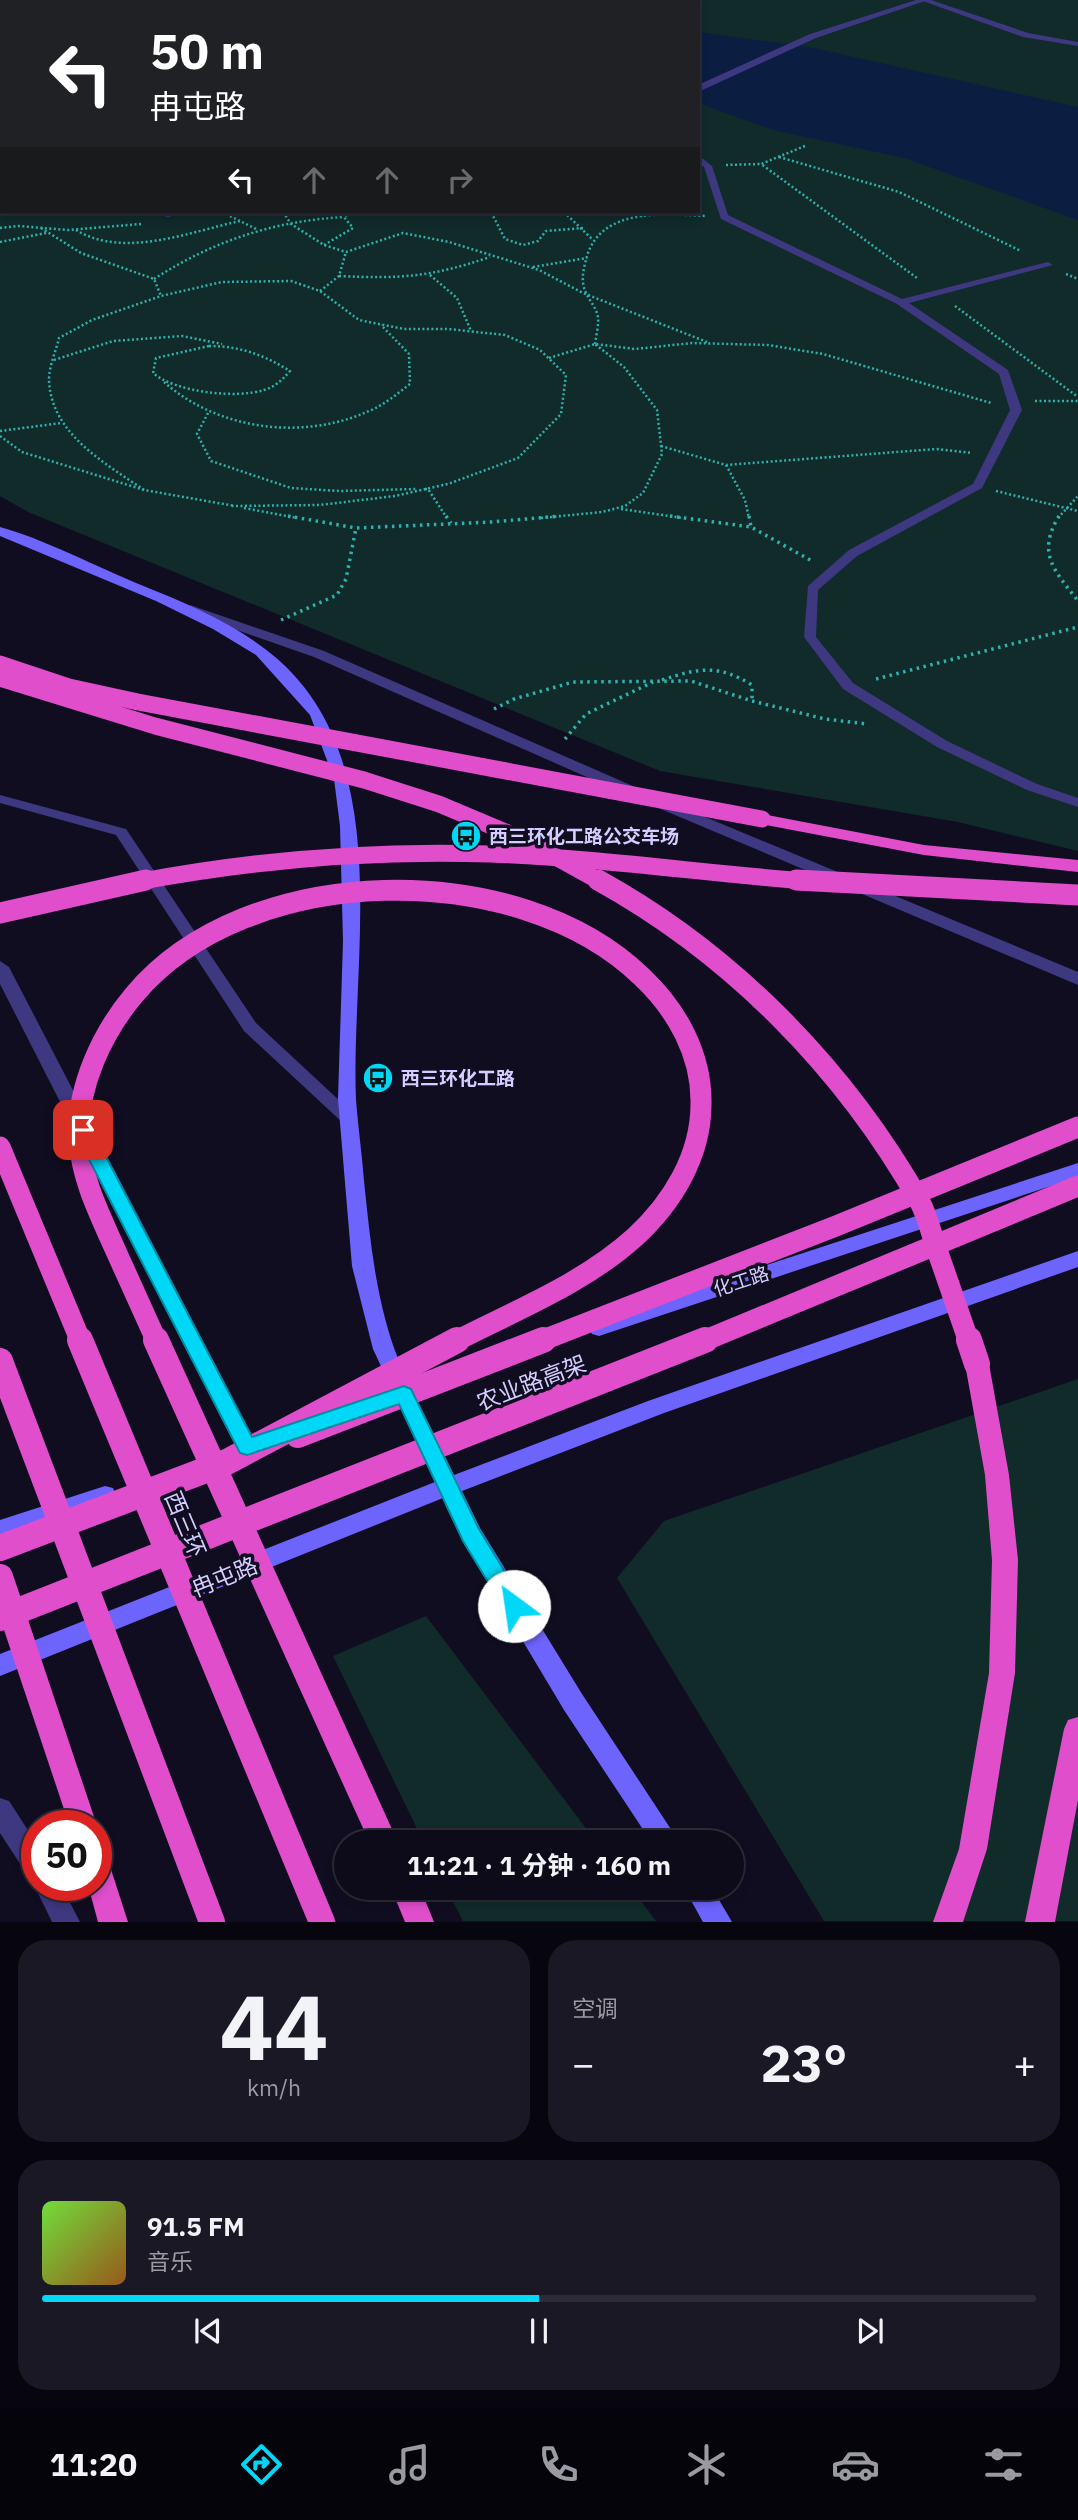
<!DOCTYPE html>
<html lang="zh">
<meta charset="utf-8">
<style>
:root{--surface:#0d0a19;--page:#1b1826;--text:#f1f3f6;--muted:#9a9aa2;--line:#2d2b38;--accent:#01d7f7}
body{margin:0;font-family:"IBM Plex Sans","Noto Sans SC",sans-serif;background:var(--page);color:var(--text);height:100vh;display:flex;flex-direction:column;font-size:26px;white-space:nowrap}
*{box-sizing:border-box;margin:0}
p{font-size:23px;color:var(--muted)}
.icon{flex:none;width:38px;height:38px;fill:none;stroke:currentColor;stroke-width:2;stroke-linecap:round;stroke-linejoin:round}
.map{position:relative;height:1922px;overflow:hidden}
.sheet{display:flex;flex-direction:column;gap:18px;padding:18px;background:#07060e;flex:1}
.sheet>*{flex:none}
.guide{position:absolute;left:0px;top:0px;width:700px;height:214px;box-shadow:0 4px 10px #0003,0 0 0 2px var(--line);background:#202124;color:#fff;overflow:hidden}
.speed{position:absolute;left:21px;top:1810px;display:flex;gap:14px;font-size:35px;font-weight:700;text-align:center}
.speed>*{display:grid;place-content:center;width:91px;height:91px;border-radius:50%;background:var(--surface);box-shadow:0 4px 10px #0003,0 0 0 2px var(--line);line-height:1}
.speed .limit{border:10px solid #d22;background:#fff;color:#111}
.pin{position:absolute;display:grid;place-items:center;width:60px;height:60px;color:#fff;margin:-30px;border-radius:14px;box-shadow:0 4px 10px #0006}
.me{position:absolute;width:77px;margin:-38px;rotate:329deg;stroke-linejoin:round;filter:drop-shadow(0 0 5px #0008)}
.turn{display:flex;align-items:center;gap:24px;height:147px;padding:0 35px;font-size:32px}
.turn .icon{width:91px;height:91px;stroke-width:2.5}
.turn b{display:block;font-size:49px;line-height:60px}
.lanes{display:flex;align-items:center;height:66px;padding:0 35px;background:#0003;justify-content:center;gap:35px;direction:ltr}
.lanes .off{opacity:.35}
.big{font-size:52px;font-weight:700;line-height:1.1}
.sheet .card{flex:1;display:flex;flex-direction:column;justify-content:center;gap:10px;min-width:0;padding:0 24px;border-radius:28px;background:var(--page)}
.sheet .dial{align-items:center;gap:0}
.dial b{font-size:91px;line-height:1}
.song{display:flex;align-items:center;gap:21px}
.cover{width:84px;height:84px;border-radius:10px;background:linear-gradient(135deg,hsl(100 70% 55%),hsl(30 70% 35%))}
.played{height:7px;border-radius:4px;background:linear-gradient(90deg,var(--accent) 50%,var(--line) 50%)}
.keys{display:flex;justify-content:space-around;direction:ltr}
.heat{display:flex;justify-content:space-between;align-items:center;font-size:38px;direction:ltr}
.sheet .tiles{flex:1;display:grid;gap:18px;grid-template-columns:1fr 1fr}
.card:last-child{grid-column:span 2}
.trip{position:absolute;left:334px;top:1830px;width:410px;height:70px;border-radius:35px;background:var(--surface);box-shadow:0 4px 10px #0003,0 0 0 2px var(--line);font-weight:700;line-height:70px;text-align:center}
.tab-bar{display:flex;height:112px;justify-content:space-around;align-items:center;background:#05040a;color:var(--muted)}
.tab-bar .icon{width:49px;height:49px}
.tab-bar .current{color:var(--accent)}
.tab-bar b{font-size:32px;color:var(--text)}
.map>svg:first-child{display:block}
.green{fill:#102b2a}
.water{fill:#0b1e42}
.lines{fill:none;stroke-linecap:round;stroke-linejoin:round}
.stream{stroke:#0b1e42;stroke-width:5}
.path-far1{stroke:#2eb2ae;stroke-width:2.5;stroke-dasharray:2 2.5;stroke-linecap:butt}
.path{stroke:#2eb2ae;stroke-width:3.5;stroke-dasharray:2.5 4.5;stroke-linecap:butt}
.service{fill:#3d3880;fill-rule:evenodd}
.minor{fill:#3d3880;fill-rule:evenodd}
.secondary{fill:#6d64fe;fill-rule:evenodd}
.trunk{fill:#e14ecc;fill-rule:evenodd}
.trunk-bridge-far2{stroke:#e14ecc;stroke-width:17}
.trunk-bridge-far1{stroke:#e14ecc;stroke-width:21}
.trunk-bridge{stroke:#e14ecc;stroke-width:26}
.route{fill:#01d7f7;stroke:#018ca1;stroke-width:2}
.labels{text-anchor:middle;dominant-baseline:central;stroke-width:7;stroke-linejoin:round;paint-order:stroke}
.poi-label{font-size:19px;font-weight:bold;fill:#d4cdff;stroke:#110d21;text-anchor:start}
.street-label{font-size:19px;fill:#d4cdff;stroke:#110d21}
.near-street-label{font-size:23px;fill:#d4cdff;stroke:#110d21}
</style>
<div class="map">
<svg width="1078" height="1922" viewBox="0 0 1078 1922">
<rect width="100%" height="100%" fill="#110d21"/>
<g class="green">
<path d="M0 0H1078V851L958 822 660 771 28 512 0 496V132L2 212H698V2H2V105Z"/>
<path d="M1078 1379V1921H824L617 1578 664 1521Z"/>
<path d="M426 1616 597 1843H424L333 1656Z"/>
<path d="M446 1888H631L656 1921H463Z"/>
</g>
<g class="water">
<path d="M270 0H586L592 2H272Z"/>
<path d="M698 32 809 47 1078 107V220L904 158 773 130 698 103Z"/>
</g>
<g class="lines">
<path class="stream" d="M620 2 627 0"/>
<g class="path-far1">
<path d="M258 0 261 2"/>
<path d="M805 146 761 164 917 278"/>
<path d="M779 157 899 192 1021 251"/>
<path d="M726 165 761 164"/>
<path d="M228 212 230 216 256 229"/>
<path d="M283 212 291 224 324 245 346 252 403 233 449 242 539 270 583 293 707 342"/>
<path d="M486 212 492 214 505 239 523 245 538 241 546 231 583 228"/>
<path d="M564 212 593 240"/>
<path d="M633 212 645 216"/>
<path d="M0 228 18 226 68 230 141 224"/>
<path d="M41 228 81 253 154 279 161 296"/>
<path d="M76 230C124 259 189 232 240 221"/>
<path d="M0 242 46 233"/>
<path d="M324 245 353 228 344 217 351 212"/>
<path d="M533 267 587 258"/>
<path d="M1066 274 1078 279"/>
<path d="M430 275 457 298 471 331"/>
<path d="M339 276C401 279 431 277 490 257"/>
<path d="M154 279C213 241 274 221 344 217"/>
<path d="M320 291 339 276 346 252"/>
<path d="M955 306 1078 397"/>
<path d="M595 344C596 336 599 325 598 317 596 305 584 296 583 282 582 273 585 264 587 256 602 207 665 214 706 216"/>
<path d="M209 346C240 346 264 355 290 371 282 380 275 387 264 390 236 399 175 392 153 373L156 358Z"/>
<path d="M549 358 595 344 635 349 692 343 768 345 823 354 991 403"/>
<path d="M54 360 113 341 182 336 222 344"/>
<path d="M164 382C218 430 303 441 369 411 384 405 397 394 410 384L409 354 381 325"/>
<path d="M1035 401H1078"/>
<path d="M208 413 197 434 211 461 291 488 339 491 416 489"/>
<path d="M0 431 61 423"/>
<path d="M0 436 22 452 144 490 235 506"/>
<path d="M661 446 726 465 936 449 972 453"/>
<path d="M726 465 745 500 749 518"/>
<path d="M425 489H428L447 518"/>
<path d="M144 490C105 463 51 434 49 380 49 366 56 351 59 338L92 320 161 296 222 282 291 281 320 291 359 320 404 329H448L505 335 540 350 566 375 561 414 518 458 448 484 395 496 320 505 232 506"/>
<path d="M996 491 1078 511"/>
<path d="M244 508 297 518"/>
<path d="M621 509 683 518"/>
<path d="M541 518 602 512 625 506 643 493 662 454 657 410 624 367 595 344"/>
<path d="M1058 518 1078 496"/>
</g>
<g class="path">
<path d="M288 516 356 528 492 522 560 516"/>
<path d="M446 516 451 523"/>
<path d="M670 516 751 527 812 561"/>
<path d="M749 516 751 527"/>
<path d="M1059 516C1036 554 1055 571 1078 601"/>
<path d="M281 620 337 595 346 579 356 528"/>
<path d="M876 679 1078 627"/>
<path d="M662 680C699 668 718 664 752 685V701"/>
<path d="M494 709 514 699 573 682 691 681 752 701 825 719 867 724"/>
<path d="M565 739 586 714 653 682"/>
</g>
<g class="service">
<path d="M920 0H931L1028 33 1078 42V46L1023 37Z"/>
<path d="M698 155 712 166 728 215 902 299 1048 262 1053 265 909 303 1008 370 1022 410 982 488 857 556 818 590 816 637 853 683 947 741 1037 784 1078 798V807L1027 790 937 747 843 689 804 637 808 586 849 550 973 484 1010 410 999 374 897 304 721 219 704 167 698 163Z"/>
<path d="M0 795 126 829 256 1023 355 1115 358 1119 355 1123H343L244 1031 116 835 0 803Z"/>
</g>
<g class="minor">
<path d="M916 0H928L816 38 698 92V85L810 34Z"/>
<rect x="0" y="128" width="2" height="6"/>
<path d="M150 212H187L168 217Z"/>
<path d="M190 605 324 651 642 790 644 793 636 798 630 796 314 657 185 612 183 609Z"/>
<path d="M662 799 1078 972V985L656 807 654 804Z"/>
<path d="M0 961 9 967 255 1441 258 1447 255 1453 247 1456 239 1453 0 984Z"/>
<path d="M0 1798 9 1801 37 1844V1885H61L80 1922H52L34 1885 36 1879 28 1876 0 1833Z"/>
</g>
<g class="secondary">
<path d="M0 527C44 539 97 567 141 585 183 602 229 621 265 649 400 750 350 954 356 1100 358 1127 362 1154 364 1181 370 1238 375 1293 394 1348 409 1391 435 1433 454 1475L648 1401 1078 1251V1267L664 1413 462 1491 480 1528 582 1694 680 1843H652L564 1710 463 1541 443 1498 0 1676V1654L435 1482 373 1349 352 1266 338 1099 343 941 340 826 334 779 310 715 256 655 213 629 156 601 0 536Z"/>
<path d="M1078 1163V1177L599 1336 592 1334 588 1328 592 1322Z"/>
<path d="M105 1486 113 1488 116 1495 113 1502 0 1540V1520Z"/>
<path d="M684 1888H712L732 1922H703Z"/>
</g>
<g class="trunk">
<path d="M762 814 924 845 1078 860V872L924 855 756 823 753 819 756 815Z"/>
<path d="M977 1355 985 1357 989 1364 1009 1475 1018 1560 1015 1673 987 1849 963 1922H933L959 1849 989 1673 992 1560 985 1475 965 1364 969 1357Z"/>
<path d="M1078 1717V1800L1055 1922H1025L1064 1729 1068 1720Z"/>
<path d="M96 1850 106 1854 128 1922H98L88 1885H96Z"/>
<path d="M391 1888H420L434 1922H405Z"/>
</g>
<g class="trunk-bridge-far2">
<path d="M0 664 69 687 138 702 762 819"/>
<path d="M0 678 155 726 364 780 439 804 527 841 601 882"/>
<path d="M137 882C254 860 371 850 490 854 600 858 709 874 818 882"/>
</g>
<g class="trunk-bridge-far1">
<path d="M598 880C732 954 844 1068 920 1202 927 1215 931 1232 936 1247 947 1278 958 1310 969 1342"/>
<path d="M796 880 1078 895"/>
<path d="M0 913 146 880"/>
<path d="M0 1147 81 1342"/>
<path d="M157 1342C143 1311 129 1280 115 1249 99 1213 82 1180 79 1140 76 1088 102 1033 134 995 247 860 519 857 642 977 677 1010 702 1055 701 1104 701 1156 672 1203 635 1237 583 1284 516 1310 454 1342"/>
<path d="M538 1342 836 1226 1078 1127"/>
<path d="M701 1342 1078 1186"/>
</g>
<g class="trunk-bridge">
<path d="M80 1340 322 1922"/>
<path d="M156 1340 384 1843"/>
<path d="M969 1340 977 1364"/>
<path d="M0 1361 212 1922"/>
<path d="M298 1435 543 1340"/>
<path d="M225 1463 457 1340"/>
<path d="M0 1548 224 1463"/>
<path d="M0 1577 83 1825"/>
<path d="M0 1618 705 1340"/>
</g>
</g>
<path class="route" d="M83 1124 92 1130 252 1437 404 1386 411 1389 479 1529 522 1600 525 1606 522 1613 514 1616 507 1613 463 1541 399 1404 247 1455 240 1453 74 1130Z"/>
<defs>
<g id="bus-disc" transform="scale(1.575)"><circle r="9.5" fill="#01d7f7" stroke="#110d21"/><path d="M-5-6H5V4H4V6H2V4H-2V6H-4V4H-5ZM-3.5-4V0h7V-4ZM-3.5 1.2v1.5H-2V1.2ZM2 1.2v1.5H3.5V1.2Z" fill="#111"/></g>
</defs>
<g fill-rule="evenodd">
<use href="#bus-disc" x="466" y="836"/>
<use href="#bus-disc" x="378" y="1078"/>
</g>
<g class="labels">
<g class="poi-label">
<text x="489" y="836">西三环化工路公交车场</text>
<text x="401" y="1078">西三环化工路</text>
</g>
<g class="street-label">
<text transform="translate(741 1281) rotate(-18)">化工路</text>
</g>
<g class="near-street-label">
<text transform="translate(531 1382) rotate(-21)">农业路高架</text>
<text transform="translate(186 1524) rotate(67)">西三环</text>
<text transform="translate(224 1576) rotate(-22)">冉屯路</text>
</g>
</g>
</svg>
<div class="speed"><div class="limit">50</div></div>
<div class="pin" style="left:83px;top:1130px;background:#d93025"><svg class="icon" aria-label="arrive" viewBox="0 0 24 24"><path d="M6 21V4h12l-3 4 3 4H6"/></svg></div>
<svg class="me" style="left:514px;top:1606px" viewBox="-20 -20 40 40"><circle r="19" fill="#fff"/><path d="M0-13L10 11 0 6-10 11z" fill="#01d7f7"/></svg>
<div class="trip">11:21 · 1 分钟 · 160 m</div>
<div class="guide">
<div class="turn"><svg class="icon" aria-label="left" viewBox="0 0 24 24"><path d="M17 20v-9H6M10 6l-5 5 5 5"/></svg><div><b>50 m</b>冉屯路</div></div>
<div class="lanes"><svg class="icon" aria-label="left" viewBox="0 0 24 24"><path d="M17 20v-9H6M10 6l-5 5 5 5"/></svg><svg class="icon off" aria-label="ahead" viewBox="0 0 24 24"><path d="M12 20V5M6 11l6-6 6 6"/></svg><svg class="icon off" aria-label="ahead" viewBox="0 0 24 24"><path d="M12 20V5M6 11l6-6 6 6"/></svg><svg class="icon off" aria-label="right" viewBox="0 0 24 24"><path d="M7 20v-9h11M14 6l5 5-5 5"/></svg></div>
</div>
</div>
<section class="sheet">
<div class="tiles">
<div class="card dial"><b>44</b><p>km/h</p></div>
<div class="card"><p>空调</p>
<div class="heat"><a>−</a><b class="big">23°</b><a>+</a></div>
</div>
<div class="card">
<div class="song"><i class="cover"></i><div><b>91.5 FM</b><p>音乐</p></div></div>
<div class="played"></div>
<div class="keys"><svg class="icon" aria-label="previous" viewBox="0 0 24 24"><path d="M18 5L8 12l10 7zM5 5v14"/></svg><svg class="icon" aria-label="pause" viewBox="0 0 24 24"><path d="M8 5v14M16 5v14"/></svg><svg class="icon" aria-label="next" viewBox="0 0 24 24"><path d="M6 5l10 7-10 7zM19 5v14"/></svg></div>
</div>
</div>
</section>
<nav class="tab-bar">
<b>11:20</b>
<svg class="icon current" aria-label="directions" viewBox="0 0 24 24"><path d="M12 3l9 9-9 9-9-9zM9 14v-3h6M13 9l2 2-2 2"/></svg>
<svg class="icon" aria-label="music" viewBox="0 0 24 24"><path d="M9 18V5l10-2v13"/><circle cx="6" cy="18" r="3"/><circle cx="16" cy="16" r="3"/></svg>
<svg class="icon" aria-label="phone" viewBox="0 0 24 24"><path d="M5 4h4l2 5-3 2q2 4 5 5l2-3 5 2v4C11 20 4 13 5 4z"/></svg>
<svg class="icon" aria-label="climate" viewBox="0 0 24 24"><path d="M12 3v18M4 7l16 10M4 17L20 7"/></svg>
<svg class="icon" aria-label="car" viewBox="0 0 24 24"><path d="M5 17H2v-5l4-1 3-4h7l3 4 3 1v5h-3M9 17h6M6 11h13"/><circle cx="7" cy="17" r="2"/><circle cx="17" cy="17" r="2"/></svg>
<svg class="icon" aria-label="filters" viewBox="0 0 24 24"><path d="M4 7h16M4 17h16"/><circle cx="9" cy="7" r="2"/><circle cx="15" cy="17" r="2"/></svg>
</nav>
